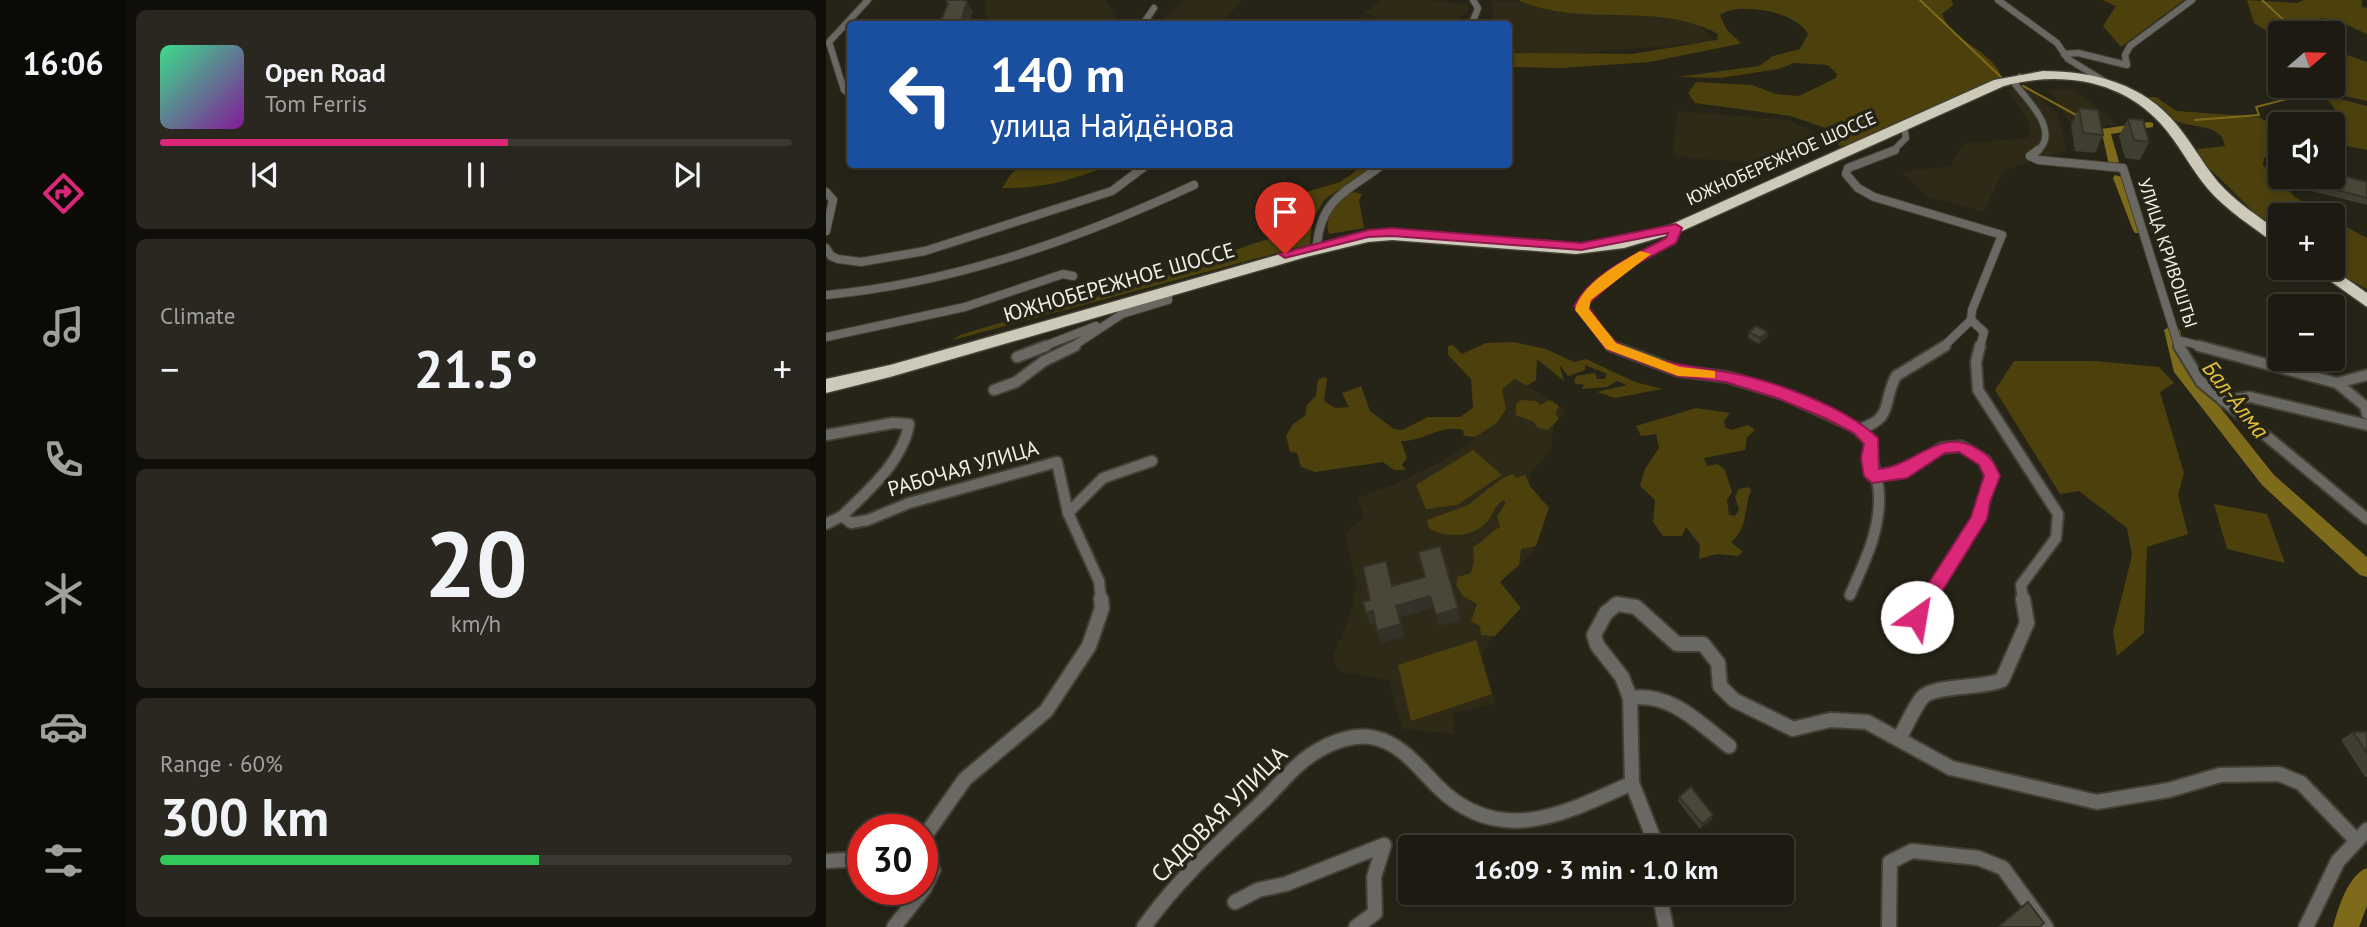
<!DOCTYPE html>
<meta charset="utf-8">
<style>
:root{--surface:#1c1a11;--page:#29271f;--text:#f1f3f6;--muted:#a0a19f;--line:#3a3831;--accent:#db2777}
body{margin:0;font-family:"PT Sans",sans-serif;background:var(--page);color:var(--text);height:100vh;display:flex;flex-direction:column;font-size:26px;white-space:nowrap}
*{box-sizing:border-box;margin:0}
p{font-size:23px;color:var(--muted)}
.icon{flex:none;width:38px;height:38px;fill:none;stroke:currentColor;stroke-width:2;stroke-linecap:round;stroke-linejoin:round}
.map{position:relative;flex:1;overflow:hidden}
.sheet{display:flex;flex-direction:column;gap:10px;padding:10px;background:#0f0e09;width:700px}
.sheet>*{flex:none}
.banner{position:absolute;left:21px;top:21px;width:665px;height:147px;border-radius:7px;box-shadow:0 4px 10px #0003,0 0 0 2px var(--line);background:#1a4fa0;color:#fff;overflow:hidden}
.needle{width:46px;rotate:70deg}
.fabs{position:absolute;left:1442px;top:21px;display:grid;gap:14px}
.fabs a{display:grid;place-items:center;width:77px;height:77px;border-radius:7px;background:var(--surface);box-shadow:0 4px 10px #0003,0 0 0 2px var(--line);font-size:35px}
.speed{position:absolute;left:21px;top:814px;display:flex;gap:14px;font-size:35px;font-weight:700;text-align:center}
.speed>*{display:grid;place-content:center;width:91px;height:91px;border-radius:50%;background:var(--surface);box-shadow:0 4px 10px #0003,0 0 0 2px var(--line);line-height:1}
.speed .limit{border:10px solid #d22;background:#fff;color:#111}
.pin{position:absolute;display:grid;place-items:center;width:60px;height:60px;color:#fff;margin:-72px -30px;border-radius:50% 50% 50% 0;rotate:-45deg;box-shadow:0 0 7px #0007}
.pin .icon{rotate:45deg}
.me{position:absolute;width:77px;margin:-38px;rotate:32deg;stroke-linejoin:round;filter:drop-shadow(0 0 5px #0008)}
.turn{display:flex;align-items:center;gap:24px;height:147px;padding:0 28px;font-size:32px}
.turn .icon{width:91px;height:91px;stroke-width:2.5}
.turn b{display:block;font-size:49px;line-height:60px}
.big{font-size:52px;font-weight:600;line-height:1.1}
.sheet .card{flex:1;display:flex;flex-direction:column;justify-content:center;gap:10px;min-width:0;padding:0 24px;border-radius:10px;background:var(--page)}
.sheet .dial{align-items:center;gap:0}
.dial b{font-size:91px;line-height:1}
.song{display:flex;align-items:center;gap:21px}
.cover{width:84px;height:84px;border-radius:10px;background:linear-gradient(135deg,hsl(150 70% 55%),hsl(290 70% 35%))}
.played{height:7px;border-radius:4px;background:linear-gradient(90deg,var(--accent) 55%,var(--line) 55%)}
.keys{display:flex;justify-content:space-around;direction:ltr}
.heat{display:flex;justify-content:space-between;align-items:center;font-size:38px;direction:ltr}
.charge{height:10px;border-radius:5px;background:linear-gradient(90deg,#34c759 60%,var(--line) 0)}
.trip{position:absolute;left:572px;top:835px;width:396px;height:70px;border-radius:7px;background:var(--surface);box-shadow:0 4px 10px #0003,0 0 0 2px var(--line);font-weight:600;line-height:70px;text-align:center}
main{display:flex;flex:1;min-height:0}
.tab-bar{display:flex;flex-direction:column;width:126px;justify-content:space-around;align-items:center;background:#0b0a07;color:var(--muted)}
.tab-bar .icon{width:49px;height:49px}
.tab-bar .selected{color:var(--accent)}
.tab-bar b{font-size:32px;color:var(--text)}
.map>svg:first-child{display:block}
.built{fill:#2f2a17}
.green{fill:#4c410d}
.lines{fill:none;stroke-linecap:round;stroke-linejoin:round}
.stream{stroke:#7d6b1b;stroke-width:2}
.river{fill:#7d6b1b;fill-rule:evenodd}
.street-far3-casing{stroke:#424034;stroke-width:8}
.street-far2-casing{stroke:#424034;stroke-width:10}
.street-far1-casing{stroke:#424034;stroke-width:14}
.street-casing{stroke:#424034;stroke-width:18}
.highway-casing{stroke:#424034;stroke-width:3}
.street-far3{stroke:#6a6862;stroke-width:6}
.street-far2{stroke:#6a6862;stroke-width:8}
.street-far1{stroke:#6a6862;stroke-width:10}
.street{stroke:#6a6862;stroke-width:14}
.highway{fill:#cecaba;fill-rule:evenodd}
.wall{fill:#403d31}
.shaded-wall{fill:#343228}
.building{fill:#4a4739;stroke:#343228;stroke-width:2}
.route{fill:#db2777;stroke:#8e194d;stroke-width:2}
.slow{fill:#f59e0b}
.labels{text-anchor:middle;dominant-baseline:central;stroke-width:7;stroke-linejoin:round;paint-order:stroke}
.far-street-label{font-size:18px;fill:#f0efe7;stroke:#262317}
.street-label{font-size:21px;fill:#f0efe7;stroke:#262317}
.water-label{font-size:23px;font-style:italic;fill:#e1c337;stroke:#262317}
.near-street-label{font-size:24px;fill:#f0efe7;stroke:#262317}
</style>
<main>
<nav class="tab-bar">
<b>16:06</b>
<svg class="icon selected" aria-label="directions" viewBox="0 0 24 24"><path d="M12 3l9 9-9 9-9-9zM9 14v-3h6M13 9l2 2-2 2"/></svg>
<svg class="icon" aria-label="music" viewBox="0 0 24 24"><path d="M9 18V5l10-2v13"/><circle cx="6" cy="18" r="3"/><circle cx="16" cy="16" r="3"/></svg>
<svg class="icon" aria-label="phone" viewBox="0 0 24 24"><path d="M5 4h4l2 5-3 2q2 4 5 5l2-3 5 2v4C11 20 4 13 5 4z"/></svg>
<svg class="icon" aria-label="climate" viewBox="0 0 24 24"><path d="M12 3v18M4 7l16 10M4 17L20 7"/></svg>
<svg class="icon" aria-label="car" viewBox="0 0 24 24"><path d="M5 17H2v-5l4-1 3-4h7l3 4 3 1v5h-3M9 17h6M6 11h13"/><circle cx="7" cy="17" r="2"/><circle cx="17" cy="17" r="2"/></svg>
<svg class="icon" aria-label="filters" viewBox="0 0 24 24"><path d="M4 7h16M4 17h16"/><circle cx="9" cy="7" r="2"/><circle cx="15" cy="17" r="2"/></svg>
</nav>
<section class="sheet">
<div class="card">
<div class="song"><i class="cover"></i><div><b>Open Road</b><p>Tom Ferris</p></div></div>
<div class="played"></div>
<div class="keys"><svg class="icon" aria-label="previous" viewBox="0 0 24 24"><path d="M18 5L8 12l10 7zM5 5v14"/></svg><svg class="icon" aria-label="pause" viewBox="0 0 24 24"><path d="M8 5v14M16 5v14"/></svg><svg class="icon" aria-label="next" viewBox="0 0 24 24"><path d="M6 5l10 7-10 7zM19 5v14"/></svg></div>
</div>
<div class="card"><p>Climate</p>
<div class="heat"><a>−</a><b class="big">21.5°</b><a>+</a></div>
</div>
<div class="card dial"><b>20</b><p>km/h</p></div>
<div class="card"><p>Range · 60%</p><b class="big">300 km</b><div class="charge"></div></div>
</section>
<div class="map">
<svg width="1541" height="927" viewBox="0 0 1541 927">
<rect width="100%" height="100%" fill="#262317"/>
<g class="built">
<path d="M159 0H280L293 24H161Z"/>
<path d="M357 0H417L394 24H333Z"/>
<path d="M556 0H602L645 5 630 24H586L560 18 552 24H519L538 16 553 18 538 13Z"/>
<path d="M666 1 855 8 890 42 683 59 682 24H668Z"/>
<path d="M1203 88 1232 114 1240 150 1177 171 1158 212 1101 197 1075 172 1125 166 1136 145 1144 143 1200 138 1204 132 1203 122 1181 90Z"/>
<path d="M1223 90H1250L1292 125H1246Z"/>
<path d="M851 111 962 120 1001 138 942 165 847 156Z"/>
<path d="M689 379 740 410 728 425 725 451 705 471 704 486 723 508 708 551 674 582 695 608 664 641 656 654 669 704 627 713 628 734 576 729 563 680 515 672 506 659 525 613 530 584 519 533 538 516 530 498 569 484 612 463 671 423 680 409 676 389Z"/>
</g>
<g class="green">
<path d="M692 0H1126L1127 5 1116 14C1127 43 1166 49 1176 78L1026 144 1014 146 1005 138V130L965 116 869 103 862 93 870 82 926 85 950 94 973 96 1010 78 1011 74 1002 65 968 63 953 69 894 78 851 77 933 66 947 56 974 49 982 34C970 12 915 1 894 15L901 30 915 43 913 44 824 62 736 68 683 67V53L806 54 891 40 892 34C831 0 756 29 692 0Z"/>
<path d="M1276 0H1358L1295 47 1277 26 1290 6Z"/>
<path d="M1421 0 1471 3 1478 0H1536V7L1541 8V34L1512 21 1495 18 1490 33H1454V39L1428 23Z"/>
<path d="M1507 50 1541 62V101L1509 94 1492 86H1507Z"/>
<path d="M1498 95 1541 106V150L1507 143V124H1483L1464 117 1511 112Z"/>
<path d="M1323 97H1330L1350 111 1433 117 1454 129V162L1438 157 1437 165 1469 197 1499 215H1454V233L1431 215 1374 159 1372 149 1399 146C1395 123 1370 129 1353 122 1341 117 1330 107 1323 97Z"/>
<path d="M196 165V164L286 165C246 179 219 189 176 188L185 174Z"/>
<path d="M539 165 547 166 498 200 486 221 484 244 127 340 134 335C203 313 275 298 344 275 382 262 432 237 470 234L469 227 450 219V215L459 210 471 195 514 182Z"/>
<path d="M528 192 536 194 533 200 538 228 503 234C497 218 510 196 528 192Z"/>
<path d="M1507 220 1541 238V289L1501 268H1507Z"/>
<path d="M687 342 720 349 748 362 760 359 809 382 836 389 789 398 771 392 801 385 791 381 781 387 756 389 758 385 748 383 750 376 769 373 771 379H779L781 374 759 365V370L742 376 733 364 738 381 711 359 710 380 701 386 689 379 676 389 680 409 671 423 649 437 638 436 637 430C613 424 597 442 575 441L581 458 576 465 580 470H568L557 462 489 472 475 467 471 453 464 452 460 436 467 424 479 416 481 405 490 396 492 380 497 377 501 378 498 401 509 408 523 407 516 393 535 386 544 411 568 429 576 430 602 417H634L647 408 645 379 622 355V346L627 345 636 354 660 343Z"/>
<path d="M1188 361H1269L1333 367 1348 383 1334 392 1358 473 1352 495 1362 534 1321 547 1318 633 1291 656 1287 632 1306 555 1301 528 1253 491 1234 494 1169 390Z"/>
<path d="M695 400 710 401 714 405 724 400 733 406 729 414 733 419 722 430 712 428 708 422 690 415V404Z"/>
<path d="M870 408 904 413 898 421 899 427 905 430 922 425 929 430 921 437 919 450 878 458 881 466 892 464 899 470 906 492 901 500 903 515 909 516 913 510 909 497 913 489 922 487 925 490C918 508 922 529 905 542L917 552 912 556 891 554 873 559 874 545 860 527 856 536H837L827 522 829 500 814 486 819 469 833 448 830 434 815 436 810 426Z"/>
<path d="M647 450 676 475 631 505 600 509 590 485Z"/>
<path d="M686 474 691 478 699 475 704 486 723 508 710 546 695 549 693 565 674 582 695 608 669 636 655 635 654 626 645 621 651 604 637 596 630 585 632 577 645 573 648 561 647 547C658 541 663 533 674 527L671 516 680 503 678 500C668 505 668 514 661 522 647 537 619 539 603 528L601 520 642 505 675 479Z"/>
<path d="M1388 504 1441 514 1459 563 1401 549Z"/>
<path d="M650 640 666 694 585 721 572 665Z"/>
</g>
<g class="lines">
<g class="stream">
<path d="M1094 0 1175 77"/>
<path d="M1436 0 1472 33"/>
<path d="M1507 58 1518 76 1507 83"/>
<path d="M1197 86 1252 116"/>
<path d="M1495 90 1502 86"/>
<path d="M1369 120 1433 115 1430 107 1488 92"/>
</g>
<g class="river">
<path d="M1323 122 1327 123V127L1285 134 1293 162 1283 165 1275 129Z"/>
<path d="M1289 175 1299 178 1321 230 1319 233H1309L1307 230 1287 178Z"/>
<path d="M1346 325 1354 330 1362 367 1448 475 1541 557V577L1534 575 1436 485 1348 372 1338 330Z"/>
<path d="M1541 868V906L1533 927H1507C1512 908 1522 875 1541 868Z"/>
</g>
<g class="street-far3-casing">
<g id="street-far3">
<path d="M1172 0 1231 43 1242 59 1278 81"/>
<path d="M317 24 328 8"/>
<path d="M646 24 652 8 647 0"/>
<path d="M1238 54 1252 53 1301 65 1299 55 1304 46 1366 0"/>
<path d="M1194 77 1189 84C1202 101 1236 133 1210 152"/>
<path d="M24 95 18 90 3 42 42 0"/>
<path d="M1066 152 1080 138 1078 127"/>
</g>
</g>
<g class="street-far2-casing">
<g id="street-far2">
<path d="M1069 150 1022 168 1020 174 1032 188 1048 197 1176 235 1146 310 1145 320"/>
<path d="M1204 156 1212 150"/>
<path d="M1204 156 1212 160 1297 168 1353 347"/>
<path d="M0 192 7 200 0 231"/>
<path d="M491 245C495 197 523 191 557 164"/>
<path d="M0 248 5 256 12 259 35 262 99 251 286 191 322 164"/>
<path d="M0 295C128 283 252 239 368 185"/>
<path d="M1145 320 1158 332 1154 347"/>
<path d="M0 337 139 307 237 274 247 276"/>
<path d="M1352 340 1379 347"/>
<path d="M216 347 270 326"/>
<path d="M246 347 296 314 342 300V292"/>
<path d="M789 347 756 310C763 279 819 255 845 240L850 228"/>
<path d="M1117 347 1145 320"/>
</g>
</g>
<g class="street-far1-casing">
<g id="street-far1">
<path d="M785 346 852 371 901 377 957 394 1029 427 1046 442C1043 462 1053 476 1053 496 1054 532 1038 563 1024 595"/>
<path d="M1154 346 1150 362 1152 390 1232 514 1230 538 1195 585 1197 600"/>
<path d="M1353 346 1375 382 1541 519"/>
<path d="M1373 346 1511 383"/>
<path d="M191 357 220 346"/>
<path d="M1541 375 1511 383 1539 406 1541 414"/>
<path d="M168 390 190 382 218 361 249 346"/>
<path d="M1397 401 1424 397 1541 425"/>
<path d="M1033 429C1068 419 1056 403 1070 376L1119 346"/>
<path d="M0 435 67 423 83 424C77 461 42 491 16 516L25 523 42 520 83 503 231 462 242 513 273 581 275 600"/>
<path d="M1046 476 1075 473 1116 448 1135 446 1160 461 1166 476 1153 519 1101 600"/>
<path d="M242 513 277 478 326 461"/>
<path d="M0 524 16 516"/>
</g>
</g>
<g class="street-casing">
<g id="street">
<path d="M1091 616 1102 599"/>
<path d="M804 698C845 692 873 723 903 746"/>
<path d="M1074 737C1081 725 1087 709 1096 698 1107 684 1157 689 1176 680L1201 623 1197 599"/>
<path d="M96 840 139 779 220 711 263 646 276 608 275 599"/>
<path d="M831 847 806 783 804 698 796 677 771 645 768 635 780 613 791 604 810 607 851 644H877L892 663 894 686 908 700 967 729 1004 720 1041 722 1125 768 1271 802 1343 790 1394 775 1453 774 1475 783 1528 838"/>
<path d="M0 861 37 859"/>
<path d="M833 892 840 927"/>
<path d="M409 902 432 890 460 884 558 845 548 877 549 913 530 927"/>
<path d="M68 927 98 889 107 870 96 849"/>
<path d="M318 927C351 880 393 843 434 804 452 787 467 766 488 753 505 742 529 733 549 738 576 744 593 768 611 786 673 848 738 814 806 783"/>
<path d="M1063 927 1064 862 1086 851 1152 858 1177 868 1220 927"/>
<path d="M1480 927 1512 861 1541 830"/>
</g>
</g>
<g class="highway-casing">
<g id="highway">
<path d="M1217 71C1268 71 1318 84 1351 125 1366 143 1377 164 1392 182 1410 202 1433 217 1454 232V245L1448 243C1426 226 1401 211 1382 189 1365 169 1353 144 1335 124 1294 79 1234 71 1178 86L856 231 798 248 750 254 566 240 542 242 480 257 64 377 0 393V379L64 365 469 250 542 232 566 230 750 244 797 238 844 225 1168 80Z"/>
<path d="M1486 268H1505L1541 293V307Z"/>
</g>
</g>
<use href="#street-far3" class="street-far3"/>
<use href="#street-far2" class="street-far2"/>
<use href="#street-far1" class="street-far1"/>
<use href="#street" class="street"/>
<use href="#highway" class="highway"/>
</g>
<g class="wall">
<path d="M1253 108 1277 135 1269 153 1249 151 1245 126Z"/>
<path d="M1302 119 1323 142 1314 160 1299 158 1293 136Z"/>
<path d="M1479 177H1507L1541 182V205L1477 189Z"/>
<path d="M923 332H942L941 338 933 344 922 338Z"/>
<path d="M1527 732H1541V777H1539L1515 740Z"/>
<path d="M853 797 886 819 874 829 852 801Z"/>
</g>
<g class="shaded-wall">
<path d="M141 2 147 12 143 24H134Z"/>
<path d="M942 332 941 338 933 344 934 338Z"/>
<path d="M604 596 608 607 574 618 579 636 555 643 551 631 570 606Z"/>
<path d="M632 608 635 620 613 626 610 615Z"/>
<path d="M547 611 551 623 544 625 540 613Z"/>
<path d="M887 815 886 819 874 829 876 824Z"/>
</g>
<g class="building">
<path d="M120 0H138L141 2 134 24H113L122 4Z"/>
<path d="M1253 108 1272 110 1277 135 1257 133Z"/>
<path d="M1302 119 1317 120 1323 142 1308 140Z"/>
<path d="M1507 173 1541 182V198L1481 182 1482 177H1507Z"/>
<path d="M930 326 942 332 934 338 923 332Z"/>
<path d="M614 546 632 608 610 615 604 596 570 606 575 624 551 631 547 611 540 613 537 602 544 600 537 567 560 561 566 586 599 577 592 552Z"/>
<path d="M1527 732H1541V753Z"/>
<path d="M865 787 887 815 876 824 853 797Z"/>
<path d="M866 840 871 847H857Z"/>
<path d="M1202 902 1218 923 1213 927H1172Z"/>
</g>
<path class="route" d="M850 224 856 228 850 243 803 268 761 305C770 316 780 336 791 343 824 364 864 365 900 372 946 380 1018 406 1052 438L1053 469C1088 466 1114 427 1150 448 1164 456 1168 461 1174 476L1164 502 1161 519 1097 622H1084L1081 617 1145 517 1158 476 1153 465 1133 452 1119 453 1081 478 1046 483 1038 476 1035 458 1038 444 1028 433 999 418 951 398 900 382 852 376 780 349 748 306C766 273 809 255 840 238L842 233 755 250 566 236 542 237 459 258 453 254 542 230 566 228 755 243Z"/>
<path class="slow" d="M814 251 825 254 765 300 763 309 790 343 854 367 889 371V378L852 376 780 349 749 310C755 284 792 264 814 251Z"/>
<g class="labels">
<g class="far-street-label">
<text transform="translate(955 158) rotate(-24)">ЮЖНОБЕРЕЖНОЕ ШОССЕ</text>
<text transform="translate(1342 253) rotate(72)">УЛИЦА КРИВОШТЫ</text>
</g>
<g class="street-label">
<text transform="translate(293 282) rotate(-16)">ЮЖНОБЕРЕЖНОЕ ШОССЕ</text>
<text transform="translate(137 468) rotate(-16)">РАБОЧАЯ УЛИЦА</text>
</g>
<g class="water-label">
<text transform="translate(1410 399) rotate(52)">Бал-Алма</text>
</g>
<g class="near-street-label">
<text transform="translate(393 814) rotate(-45)">САДОВАЯ УЛИЦА</text>
</g>
</g>
</svg>
<div class="fabs">
<a><svg class="needle" viewBox="-14 -14 28 28"><path d="M0-13l5 13h-10z" fill="#e53935"/><path d="M0 13l5-13h-10z" fill="#a0a19f"/></svg></a>
<a><svg class="icon" aria-label="sound" viewBox="0 0 24 24"><path d="M4 9h4l5-4v14l-5-4H4zM17 9q2 3 0 6"/></svg></a>
<a>+</a>
<a>−</a>
</div>
<div class="speed"><div class="limit">30</div></div>
<div class="pin" style="left:459px;top:254px;background:#d93025"><svg class="icon" aria-label="arrive" viewBox="0 0 24 24"><path d="M6 21V4h12l-3 4 3 4H6"/></svg></div>
<svg class="me" style="left:1091px;top:617px" viewBox="-20 -20 40 40"><circle r="19" fill="#fff"/><path d="M0-13L10 11 0 6-10 11z" fill="#db2777"/></svg>
<div class="trip">16:09 · 3 min · 1.0 km</div>
<div class="banner">
<div class="turn"><svg class="icon" aria-label="left" viewBox="0 0 24 24"><path d="M17 20v-9H6M10 6l-5 5 5 5"/></svg><div><b>140 m</b>улица Найдёнова</div></div>
</div>
</div>
</main>
